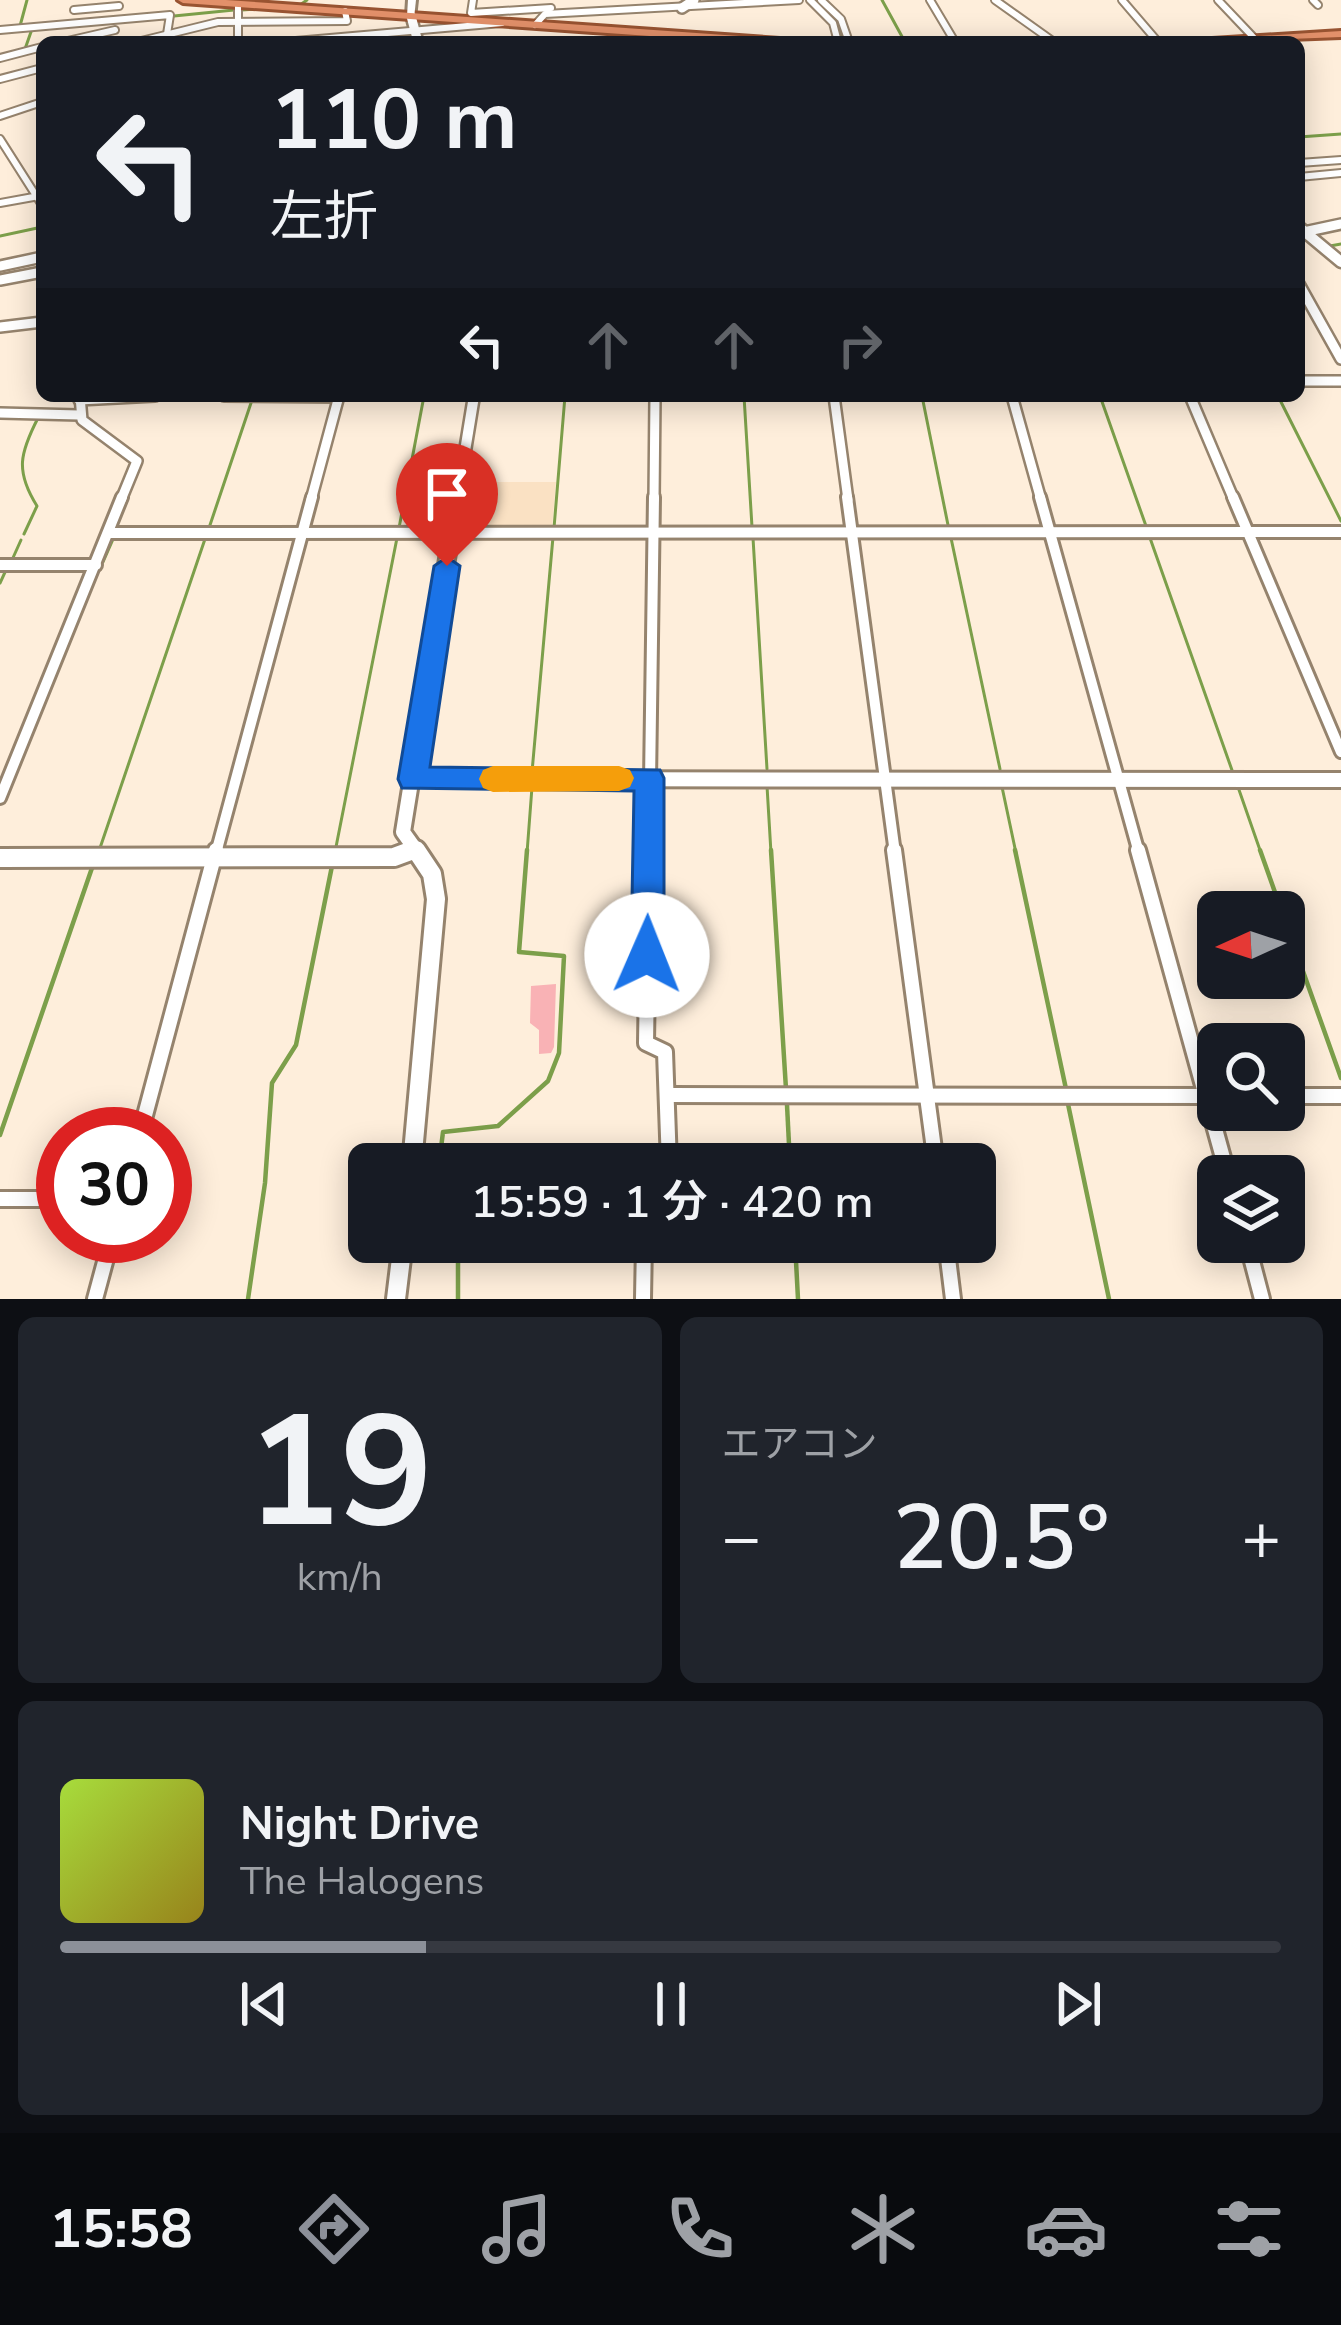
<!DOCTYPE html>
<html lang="ja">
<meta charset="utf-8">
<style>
:root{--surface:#171b24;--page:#20242c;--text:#f1f3f6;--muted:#9ea1a6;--line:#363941;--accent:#8c9099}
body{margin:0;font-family:"Nunito Sans","Noto Sans JP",sans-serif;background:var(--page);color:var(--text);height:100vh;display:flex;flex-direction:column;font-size:45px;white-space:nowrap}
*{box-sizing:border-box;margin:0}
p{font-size:39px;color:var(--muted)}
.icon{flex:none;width:66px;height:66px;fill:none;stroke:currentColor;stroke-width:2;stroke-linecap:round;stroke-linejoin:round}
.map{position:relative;height:1299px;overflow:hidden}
.drawer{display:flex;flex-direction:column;gap:18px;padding:18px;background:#0d0f14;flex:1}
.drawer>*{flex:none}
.banner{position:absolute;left:36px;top:36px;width:1269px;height:366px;border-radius:18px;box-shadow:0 6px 30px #0003;background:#171b24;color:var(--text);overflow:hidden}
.needle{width:78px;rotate:267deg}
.fabs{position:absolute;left:1197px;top:891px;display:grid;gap:24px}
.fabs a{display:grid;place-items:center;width:108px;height:108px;border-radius:18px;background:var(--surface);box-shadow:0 6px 30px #0003;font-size:60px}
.speed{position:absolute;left:36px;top:1107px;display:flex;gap:24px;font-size:60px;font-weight:700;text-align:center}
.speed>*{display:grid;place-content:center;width:156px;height:156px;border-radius:50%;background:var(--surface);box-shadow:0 6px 30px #0003;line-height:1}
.speed .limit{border:18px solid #d22;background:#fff;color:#111}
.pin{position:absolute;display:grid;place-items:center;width:102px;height:102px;color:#fff;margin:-123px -51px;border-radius:50% 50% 50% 0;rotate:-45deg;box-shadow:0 0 12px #0007}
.pin .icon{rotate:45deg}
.me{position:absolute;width:132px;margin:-66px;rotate:1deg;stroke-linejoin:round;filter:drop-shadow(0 0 9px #0008)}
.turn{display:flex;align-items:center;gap:42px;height:252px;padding:0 36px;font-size:54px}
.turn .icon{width:156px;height:156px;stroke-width:2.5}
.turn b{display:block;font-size:84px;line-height:102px}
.lanes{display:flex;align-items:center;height:114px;padding:0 36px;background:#0003;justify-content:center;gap:60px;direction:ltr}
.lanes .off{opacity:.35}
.big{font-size:90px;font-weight:600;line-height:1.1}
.drawer .widget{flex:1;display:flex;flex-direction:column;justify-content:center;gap:18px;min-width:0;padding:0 42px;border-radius:18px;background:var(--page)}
.drawer .dial{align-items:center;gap:0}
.dial b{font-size:156px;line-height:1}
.song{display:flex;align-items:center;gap:36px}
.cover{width:144px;height:144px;border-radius:18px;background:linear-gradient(135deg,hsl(80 70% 55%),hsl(50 70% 35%))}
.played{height:12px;border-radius:6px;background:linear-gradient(90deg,var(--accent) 30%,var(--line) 30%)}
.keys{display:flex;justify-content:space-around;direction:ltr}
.heat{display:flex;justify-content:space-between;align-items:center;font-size:66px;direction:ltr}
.drawer .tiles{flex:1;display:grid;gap:18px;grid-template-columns:1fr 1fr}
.widget:last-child{grid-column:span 2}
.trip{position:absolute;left:348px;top:1143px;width:648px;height:120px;border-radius:18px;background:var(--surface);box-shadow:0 6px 30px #0003;font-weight:600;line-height:120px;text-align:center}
.tab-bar{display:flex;height:192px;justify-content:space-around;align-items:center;background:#090b0e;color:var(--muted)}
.tab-bar .icon{width:84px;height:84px}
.tab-bar .on{color:var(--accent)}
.tab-bar b{font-size:54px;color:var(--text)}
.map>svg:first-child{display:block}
.built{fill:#fae1c3}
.green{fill:#f9b2b5}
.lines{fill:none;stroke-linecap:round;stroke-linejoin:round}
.stream-far1{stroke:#7c9f4a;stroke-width:3}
.stream{stroke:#7c9f4a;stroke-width:4.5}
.minor-far3-casing{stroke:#95836d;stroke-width:10}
.minor-far2-casing{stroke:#95836d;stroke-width:14}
.minor-far1-casing{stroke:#95836d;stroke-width:16}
.minor-casing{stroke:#95836d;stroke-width:20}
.tertiary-far3-casing{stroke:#95836d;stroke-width:14}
.tertiary-far2-casing{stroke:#95836d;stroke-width:15}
.tertiary-far1-casing{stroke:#95836d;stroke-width:20}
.tertiary-casing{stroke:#95836d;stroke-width:24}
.secondary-casing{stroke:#95836d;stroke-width:6}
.trunk-casing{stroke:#985331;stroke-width:6}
.minor-far3{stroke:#fff;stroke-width:6}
.minor-far2{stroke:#fff;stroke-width:9}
.minor-far1{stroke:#fff;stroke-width:10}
.minor{stroke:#fff;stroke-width:14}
.tertiary-far3{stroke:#fff;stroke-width:9}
.tertiary-far2{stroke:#fff;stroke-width:10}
.tertiary-far1{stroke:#fff;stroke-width:14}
.tertiary{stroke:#fff;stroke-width:18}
.secondary{fill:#fff;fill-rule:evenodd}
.trunk{fill:#e2906a;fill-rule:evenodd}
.route{fill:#1a73e8;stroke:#114b97;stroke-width:3}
.slow{fill:#f59e0b}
</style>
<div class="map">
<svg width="1341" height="1299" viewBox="0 0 1341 1299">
<rect width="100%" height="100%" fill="#feeedb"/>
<path class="built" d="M467 482H556L552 528 460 529Z"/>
<path class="green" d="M556 984 554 1047 551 1053 539 1054V1030L530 1023 531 986Z"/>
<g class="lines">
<g class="stream-far1">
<path d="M816 0 839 24 844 42"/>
<path d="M882 0 905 42"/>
<path d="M300 5 307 0"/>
<path d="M242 10 256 9"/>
<path d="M174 16 234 10"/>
<path d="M20 26 27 0"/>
<path d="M25 49 32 29"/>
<path d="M1299 137 1341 134"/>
<path d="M0 236 42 227"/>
<path d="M1330 246 1341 244"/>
<path d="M744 396 752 527"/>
<path d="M922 396 948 525"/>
<path d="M1100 396 1146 526"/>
<path d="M1278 396 1341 521"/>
<path d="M848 469 857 527"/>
<path d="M209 528 252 400"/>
<path d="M399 528 424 396"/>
<path d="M554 528 565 396"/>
<path d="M24 534 37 506C15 471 20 453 38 418"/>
<path d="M753 538 767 769"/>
<path d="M951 538 1000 769"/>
<path d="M1150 538 1233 773"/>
<path d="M12 560 21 540"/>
<path d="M103 562 114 537"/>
<path d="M0 583 6 570"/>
<path d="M532 772 553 537"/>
<path d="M767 786 771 853"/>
<path d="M1002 787 1016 853"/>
<path d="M1238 787 1261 853"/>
<path d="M100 848 205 539"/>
<path d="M335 852 397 538"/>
<path d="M527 853 532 787"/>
</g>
<g class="stream">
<path d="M771 850 786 1089"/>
<path d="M1015 850 1066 1089"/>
<path d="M1260 850 1282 912"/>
<path d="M1284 918 1341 1078"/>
<path d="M1068 1104 1109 1299"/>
<path d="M787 1105 790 1164"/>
<path d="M0 1135 93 865"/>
<path d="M439 1164 443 1132 498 1126 548 1081 559 1053 564 956 519 952 527 850"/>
<path d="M458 1242V1299"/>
<path d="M795 1242 798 1299"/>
<path d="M248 1299 265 1183 272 1083 296 1045 332 866"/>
</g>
<g class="minor-far3-casing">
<g id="minor-far3">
<path d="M473 0 471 13 551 8"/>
<path d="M810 0 833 23 838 42"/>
<path d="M821 0 841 19 849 42"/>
<path d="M930 0 955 42"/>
<path d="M995 0 1054 42"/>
<path d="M1122 0 1158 42"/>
<path d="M1218 0 1255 39"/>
<path d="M1313 0 1318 5"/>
<path d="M238 4V42"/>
<path d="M74 10 119 6"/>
<path d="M535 25 545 14 799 0"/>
<path d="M0 30 170 15 167 34"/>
<path d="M63 42 115 30"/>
<path d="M137 42 218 22 347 21 345 11"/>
<path d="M284 42 502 23"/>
<path d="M0 58 42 47"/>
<path d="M0 79 42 68"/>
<path d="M0 116 42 102"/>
<path d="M0 139 42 205"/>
<path d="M1299 163 1341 160"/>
<path d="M1299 177 1341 173"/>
<path d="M0 203 39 196"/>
</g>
</g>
<g class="minor-far2-casing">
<g id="minor-far2">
<path d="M1299 233 1341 224"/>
<path d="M0 266 42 257"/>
<path d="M0 280 42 272"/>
<path d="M1299 284 1341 359"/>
<path d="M0 327 42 322"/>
<path d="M1299 381H1341"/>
<path d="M80 396 82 420 137 461 121 500"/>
<path d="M224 396 339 397"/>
<path d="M834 396 848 500"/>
<path d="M1012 396 1041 500"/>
<path d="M1190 396 1234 500"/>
<path d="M79 400 155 396"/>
<path d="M0 413 79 415"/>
<path d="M311 500 339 396"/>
<path d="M654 500 655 396"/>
</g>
</g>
<g class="minor-far1-casing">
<g id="minor-far1">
<path d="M847 497 895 853"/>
<path d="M1040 497 1139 853"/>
<path d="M1233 497 1341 752"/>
<path d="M109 533 1341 532"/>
<path d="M0 565H96"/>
<path d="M0 798 122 497"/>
<path d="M216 853 312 497"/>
<path d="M649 853 654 497"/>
</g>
</g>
<g class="minor-casing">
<g id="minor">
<path d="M649 850 646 1043 665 1052 669 1164"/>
<path d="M894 850 936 1164"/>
<path d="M1138 850 1228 1176"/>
<path d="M668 1095 1218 1096"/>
<path d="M1284 1096H1341"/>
<path d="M140 1134 216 850"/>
<path d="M0 1199H63"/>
<path d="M946 1242 953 1299"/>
<path d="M1247 1242 1262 1299"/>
<path d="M95 1299 112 1236"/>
<path d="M643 1299 644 1242"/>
</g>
</g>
<g class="tertiary-far3-casing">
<g id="tertiary-far3">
<path d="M682 8 694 0"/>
<path d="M411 16 418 42"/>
</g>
</g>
<g class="tertiary-far2-casing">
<g id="tertiary-far2">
<path d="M1299 227 1341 262"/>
<path d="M457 500 474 396"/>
</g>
</g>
<g class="tertiary-far1-casing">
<g id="tertiary-far1">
<path d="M413 779 1341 780"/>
<path d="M404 853 414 850"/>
<path d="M418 853 403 832 457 497"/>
</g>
</g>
<g class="tertiary-casing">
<g id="tertiary">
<path d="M0 858 394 857 413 850"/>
<path d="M412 1164 436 899 432 874 416 850"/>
<path d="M396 1299 403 1242"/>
</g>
</g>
<g class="secondary-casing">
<path id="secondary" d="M408 0H416L414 18 407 16Z"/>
</g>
<g class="trunk-casing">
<g id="trunk">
<path d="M178 0H226L780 39 785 42H735L183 3Z"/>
<path d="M1341 31V37L1207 42 1212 39Z"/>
</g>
</g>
<use href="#minor-far3" class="minor-far3"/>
<use href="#minor-far2" class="minor-far2"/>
<use href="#minor-far1" class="minor-far1"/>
<use href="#minor" class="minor"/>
<use href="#tertiary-far3" class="tertiary-far3"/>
<use href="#tertiary-far2" class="tertiary-far2"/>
<use href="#tertiary-far1" class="tertiary-far1"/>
<use href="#tertiary" class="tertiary"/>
<use href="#secondary" class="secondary"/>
<use href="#trunk" class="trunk"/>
</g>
<path class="route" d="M447 557 460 566 430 767 660 770 664 778V955L659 966 647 970 635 966 631 955 634 791 402 788 398 779 434 566Z"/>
<path class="slow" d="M493 766H619L630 770 634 778 630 787 619 791 493 792 483 788 479 779 483 770Z"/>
</svg>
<div class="fabs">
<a><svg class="needle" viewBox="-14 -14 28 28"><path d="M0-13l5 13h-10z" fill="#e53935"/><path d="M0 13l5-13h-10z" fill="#9ea1a6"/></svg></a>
<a><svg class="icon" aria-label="search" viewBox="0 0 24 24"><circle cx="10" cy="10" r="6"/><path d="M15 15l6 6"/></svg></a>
<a><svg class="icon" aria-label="layers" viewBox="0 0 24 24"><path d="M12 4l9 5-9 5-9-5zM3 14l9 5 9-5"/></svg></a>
</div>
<div class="speed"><div class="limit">30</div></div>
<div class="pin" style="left:447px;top:566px;background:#d93025"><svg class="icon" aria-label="arrive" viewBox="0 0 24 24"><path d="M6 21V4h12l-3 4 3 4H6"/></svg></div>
<svg class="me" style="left:647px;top:955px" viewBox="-20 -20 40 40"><circle r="19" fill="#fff"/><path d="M0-13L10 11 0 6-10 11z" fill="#1a73e8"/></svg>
<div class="trip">15:59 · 1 分 · 420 m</div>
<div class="banner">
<div class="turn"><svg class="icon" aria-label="left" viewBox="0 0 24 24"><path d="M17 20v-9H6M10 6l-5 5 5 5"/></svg><div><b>110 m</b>左折</div></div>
<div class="lanes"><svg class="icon" aria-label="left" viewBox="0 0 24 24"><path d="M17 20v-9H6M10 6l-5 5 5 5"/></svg><svg class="icon off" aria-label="ahead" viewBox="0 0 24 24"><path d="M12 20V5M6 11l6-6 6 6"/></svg><svg class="icon off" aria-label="ahead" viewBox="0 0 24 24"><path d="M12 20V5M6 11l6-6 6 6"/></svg><svg class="icon off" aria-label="right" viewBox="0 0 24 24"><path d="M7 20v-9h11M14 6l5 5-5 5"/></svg></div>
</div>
</div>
<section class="drawer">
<div class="tiles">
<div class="widget dial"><b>19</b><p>km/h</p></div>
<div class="widget"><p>エアコン</p>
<div class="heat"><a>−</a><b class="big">20.5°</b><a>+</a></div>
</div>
<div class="widget">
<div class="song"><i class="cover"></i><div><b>Night Drive</b><p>The Halogens</p></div></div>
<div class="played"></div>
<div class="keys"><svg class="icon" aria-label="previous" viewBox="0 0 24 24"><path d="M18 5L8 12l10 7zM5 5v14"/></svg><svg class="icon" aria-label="pause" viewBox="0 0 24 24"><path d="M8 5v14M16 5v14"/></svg><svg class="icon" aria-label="next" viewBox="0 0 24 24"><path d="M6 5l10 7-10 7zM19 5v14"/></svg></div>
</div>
</div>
</section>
<nav class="tab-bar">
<b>15:58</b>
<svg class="icon on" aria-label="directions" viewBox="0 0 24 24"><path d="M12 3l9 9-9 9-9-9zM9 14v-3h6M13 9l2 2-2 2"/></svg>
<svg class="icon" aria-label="music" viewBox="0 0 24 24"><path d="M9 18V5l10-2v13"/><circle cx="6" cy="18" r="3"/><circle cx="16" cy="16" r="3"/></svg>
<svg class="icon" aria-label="phone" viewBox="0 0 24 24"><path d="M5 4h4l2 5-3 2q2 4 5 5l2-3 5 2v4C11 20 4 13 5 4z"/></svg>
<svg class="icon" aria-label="climate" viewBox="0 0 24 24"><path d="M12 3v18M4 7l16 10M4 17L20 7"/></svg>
<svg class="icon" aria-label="car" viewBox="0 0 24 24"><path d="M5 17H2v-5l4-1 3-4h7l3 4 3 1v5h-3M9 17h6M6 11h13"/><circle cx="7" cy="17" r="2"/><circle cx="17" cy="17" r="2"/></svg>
<svg class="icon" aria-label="filters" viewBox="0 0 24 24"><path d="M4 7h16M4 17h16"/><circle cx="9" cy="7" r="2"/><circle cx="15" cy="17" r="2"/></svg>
</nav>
